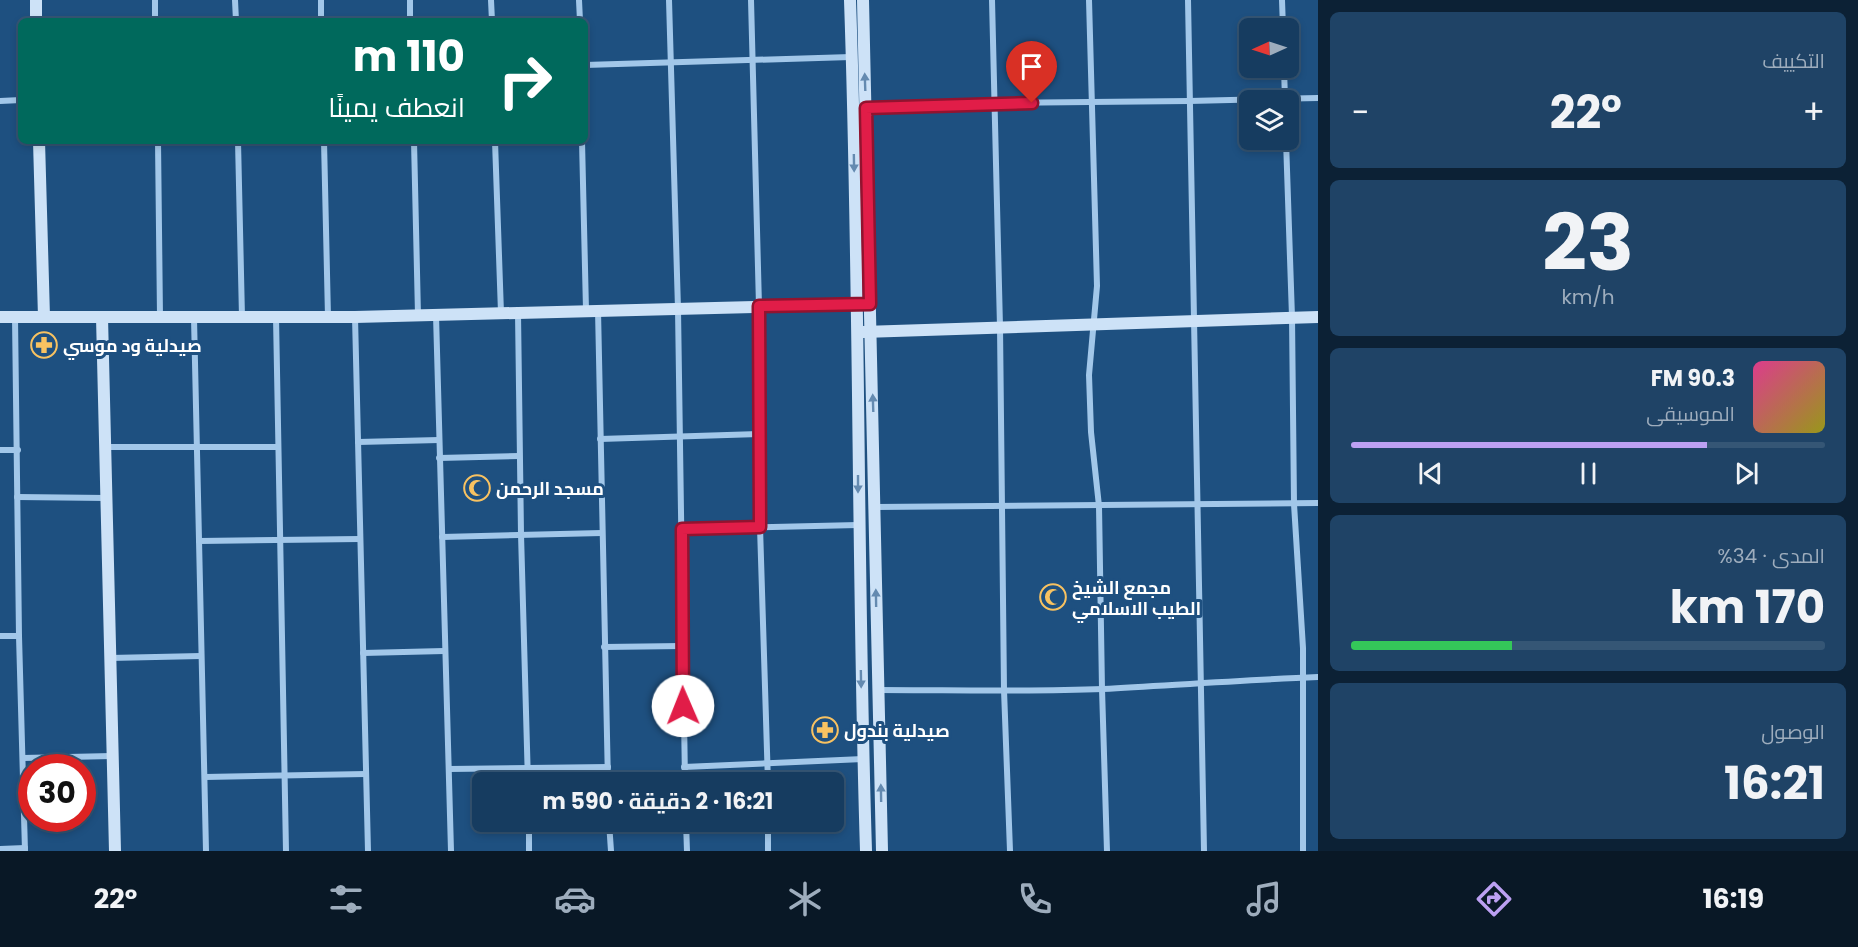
<!DOCTYPE html>
<html lang="ar">
<meta charset="utf-8">
<style>
:root{--surface:#163c60;--page:#1f4366;--text:#f1f3f6;--muted:#9eadbd;--line:#355675;--accent:#bca0f2}
body{margin:0;font-family:Poppins,Cairo,sans-serif;background:var(--page);color:var(--text);direction:rtl;height:100vh;display:flex;flex-direction:column;font-size:22px;white-space:nowrap}
*{box-sizing:border-box;margin:0}
p{font-size:20px;color:var(--muted)}
.icon{flex:none;width:33px;height:33px;fill:none;stroke:currentColor;stroke-width:2;stroke-linecap:round;stroke-linejoin:round}
.map{position:relative;flex:1;overflow:hidden;direction:ltr}
.panel{display:flex;flex-direction:column;gap:12px;padding:12px;background:#0c2135;width:540px}
.panel>*{flex:none}
.banner{position:absolute;left:18px;top:18px;width:570px;height:126px;border-radius:9px;box-shadow:0 3px 9px #0003,0 0 0 2px var(--line);direction:rtl;background:#00695c;color:#fff;overflow:hidden}
.needle{width:39px;rotate:267deg}
.fabs{position:absolute;left:1239px;top:18px;display:grid;gap:12px}
.fabs a{display:grid;place-items:center;width:60px;height:60px;border-radius:9px;background:var(--surface);box-shadow:0 3px 9px #0003,0 0 0 2px var(--line);font-size:30px}
.speed{position:absolute;left:18px;top:754px;display:flex;gap:12px;font-size:30px;font-weight:700;text-align:center}
.speed>*{display:grid;place-content:center;width:78px;height:78px;border-radius:50%;background:var(--surface);box-shadow:0 3px 9px #0003,0 0 0 2px var(--line);line-height:1}
.speed .limit{border:9px solid #d22;background:#fff;color:#111}
.pin{position:absolute;display:grid;place-items:center;width:51px;height:51px;color:#fff;margin:-62px -26px;border-radius:50% 50% 50% 0;rotate:-45deg;box-shadow:0 0 6px #0007}
.pin .icon{rotate:45deg}
.me{position:absolute;width:66px;margin:-33px;rotate:359deg;stroke-linejoin:round;filter:drop-shadow(0 0 4px #0008)}
.turn{display:flex;align-items:center;gap:21px;height:126px;padding:0 24px;font-size:27px}
.turn .icon{width:78px;height:78px;stroke-width:2.5}
.turn b{display:block;font-size:42px;line-height:51px}
.big{font-size:45px;font-weight:700;line-height:1.1}
.panel .widget{flex:1;display:flex;flex-direction:column;justify-content:center;gap:9px;min-width:0;padding:0 21px;border-radius:9px;background:var(--page)}
.panel .dial{align-items:center;gap:0}
.dial b{font-size:78px;line-height:1}
.song{display:flex;align-items:center;gap:18px}
.cover{width:72px;height:72px;border-radius:9px;background:linear-gradient(135deg,hsl(330 70% 55%),hsl(60 70% 35%))}
.played{height:6px;border-radius:3px;background:linear-gradient(90deg,var(--accent) 75%,var(--line) 75%)}
.keys{display:flex;justify-content:space-around;direction:ltr}
.heat{display:flex;justify-content:space-between;align-items:center;font-size:33px;direction:ltr}
.charge{height:9px;border-radius:4px;background:linear-gradient(90deg,#34c759 34%,var(--line) 0)}
.trip{position:absolute;left:472px;top:772px;width:372px;height:60px;border-radius:9px;background:var(--surface);box-shadow:0 3px 9px #0003,0 0 0 2px var(--line);font-weight:700;line-height:60px;text-align:center;direction:rtl}
.dock{display:flex;height:96px;justify-content:space-around;align-items:center;background:#091826;color:var(--muted)}
.dock .icon{width:42px;height:42px}
.dock .on{color:var(--accent)}
.dock b{font-size:27px;color:var(--text)}
main{display:flex;flex:1;min-height:0}
.map>svg:first-child{display:block}
.lines{fill:none;stroke-linecap:round;stroke-linejoin:round}
.street{stroke:#a2c7e9;stroke-width:6}
.secondary{stroke:#cde2f7;stroke-width:12}
.oneway{fill:#648ab0}
.route-casing{stroke:#92132f;stroke-width:15}
.route{stroke:#e11d48;stroke-width:10}
.labels{text-anchor:middle;dominant-baseline:central;stroke-width:6;stroke-linejoin:round;paint-order:stroke}
.poi-label{font-size:18px;font-weight:bold;fill:#fff;stroke:#1e5080;text-anchor:start}
</style>
<main>
<section class="panel">
<div class="widget"><p>التكييف</p>
<div class="heat"><a>−</a><b class="big">22°</b><a>+</a></div>
</div>
<div class="widget dial"><b>23</b><p>km/h</p></div>
<div class="widget">
<div class="song"><i class="cover"></i><div><b>90.3 FM</b><p>الموسيقى</p></div></div>
<div class="played"></div>
<div class="keys"><svg class="icon" aria-label="previous" viewBox="0 0 24 24"><path d="M18 5L8 12l10 7zM5 5v14"/></svg><svg class="icon" aria-label="pause" viewBox="0 0 24 24"><path d="M8 5v14M16 5v14"/></svg><svg class="icon" aria-label="next" viewBox="0 0 24 24"><path d="M6 5l10 7-10 7zM19 5v14"/></svg></div>
</div>
<div class="widget"><p>المدى · 34%</p><b class="big">170 km</b><div class="charge"></div></div>
<div class="widget"><p>الوصول</p><b class="big">16:21</b></div>
</section>
<div class="map">
<svg width="1318" height="851" viewBox="0 0 1318 851">
<rect width="100%" height="100%" fill="#1e5080"/>
<g class="lines">
<g class="street">
<path d="M155 0V21"/>
<path d="M235 0 236 21"/>
<path d="M321 0V21"/>
<path d="M410 0V21"/>
<path d="M491 0 492 21"/>
<path d="M579 0 580 21"/>
<path d="M669 0 678 309 685 783"/>
<path d="M751 0 759 306 760 527 768 783"/>
<path d="M992 0 1000 327 1004 690 1010 851"/>
<path d="M1089 0 1097 286 1089 375 1091 432 1099 506 1102 689 1107 851"/>
<path d="M1188 0 1204 851"/>
<path d="M1282 0 1283 28"/>
<path d="M585 65 851 57"/>
<path d="M1284 68 1285 100"/>
<path d="M0 101 21 100"/>
<path d="M866 108 993 103 1189 101 1318 98"/>
<path d="M1286 140 1292 317 1294 504 1303 648V851"/>
<path d="M158 141 160 317"/>
<path d="M238 141 242 317"/>
<path d="M324 141 328 317"/>
<path d="M414 141 418 315"/>
<path d="M495 141 501 313"/>
<path d="M582 141 586 310"/>
<path d="M598 310 608 783"/>
<path d="M518 313 521 534 528 783"/>
<path d="M436 315 451 851"/>
<path d="M15 317 19 636 25 851"/>
<path d="M276 317 286 851"/>
<path d="M355 317 368 851"/>
<path d="M194 318 206 851"/>
<path d="M600 439 759 434"/>
<path d="M358 442 439 440"/>
<path d="M106 447H278"/>
<path d="M0 450H18"/>
<path d="M439 458 519 456"/>
<path d="M17 497 106 498"/>
<path d="M876 507 1318 503"/>
<path d="M682 529 858 525"/>
<path d="M442 537 602 533"/>
<path d="M199 541 360 539"/>
<path d="M0 636H19"/>
<path d="M604 647 682 646"/>
<path d="M363 653 444 651"/>
<path d="M110 658 201 656"/>
<path d="M878 690C953 690 1028 692 1103 689 1175 685 1246 680 1318 677"/>
<path d="M23 758 112 756"/>
<path d="M684 767 863 759"/>
<path d="M449 769 608 767"/>
<path d="M205 777 366 774"/>
<path d="M529 822V851"/>
<path d="M609 822 611 851"/>
<path d="M686 822 687 851"/>
<path d="M768 822V851"/>
<path d="M0 849 25 848"/>
</g>
<g class="secondary">
<path d="M36 0V21"/>
<path d="M850 0C860 284 857 567 866 851"/>
<path d="M863 0 882 851"/>
<path d="M39 141 44 317"/>
<path d="M0 317H355L870 304"/>
<path d="M102 317 115 851"/>
<path d="M863 332 1318 317"/>
</g>
</g>
<defs><path id="oneway-solid" d="M-6-.8H1V-3.2L6.5 0L1 3.2V.8H-6Z" transform="scale(1.5)"/></defs>
<g class="oneway">
<use href="#oneway-solid" transform="translate(865 82) rotate(-92)"/>
<use href="#oneway-solid" transform="translate(854 163) rotate(89)"/>
<use href="#oneway-solid" transform="translate(873 403) rotate(-92)"/>
<use href="#oneway-solid" transform="translate(858 484) rotate(90)"/>
<use href="#oneway-solid" transform="translate(876 598) rotate(-91)"/>
<use href="#oneway-solid" transform="translate(861 679) rotate(89)"/>
<use href="#oneway-solid" transform="translate(881 793) rotate(-91)"/>
</g>
<g class="lines">
<g class="route-casing">
<path id="route" d="M683 706 682 529 760 527 759 306 870 304 866 108 1032 103"/>
</g>
<use href="#route" class="route"/>
</g>
<defs>
<g id="pharmacy-ring" transform="scale(1.35)"><circle r="9.5" fill="#1e5080" stroke="#f8c261" stroke-width="1.5"/><path d="M-2-6h4v4h4v4h-4v4h-4v-4h-4v-4h4Z" fill="#f8c261"/></g>
<g id="mosque-ring" transform="scale(1.35)"><circle r="9.5" fill="#1e5080" stroke="#f8c261" stroke-width="1.5"/><path d="M3.5-4.9A6 6 0 1 0 3.5 4.9A5 5 0 1 1 3.5-4.9Z" fill="#f8c261"/></g>
</defs>
<g fill-rule="evenodd">
<use href="#pharmacy-ring" x="44" y="345"/>
<use href="#mosque-ring" x="477" y="488"/>
<use href="#mosque-ring" x="1053" y="597"/>
<use href="#pharmacy-ring" x="825" y="730"/>
</g>
<g class="labels">
<g class="poi-label">
<text x="63" y="345">صيدلية ود موسي</text>
<text x="496" y="488">مسجد الرحمن</text>
<text x="1072" y="587">مجمع الشيخ<tspan x="1072" dy="21">الطيب الاسلامي</tspan></text>
<text x="844" y="730">صيدلية بندول</text>
</g>
</g>
</svg>
<div class="fabs">
<a><svg class="needle" viewBox="-14 -14 28 28"><path d="M0-13l5 13h-10z" fill="#e53935"/><path d="M0 13l5-13h-10z" fill="#9eadbd"/></svg></a>
<a><svg class="icon" aria-label="layers" viewBox="0 0 24 24"><path d="M12 4l9 5-9 5-9-5zM3 14l9 5 9-5"/></svg></a>
</div>
<div class="speed"><div class="limit">30</div></div>
<div class="pin" style="left:1032px;top:103px;background:#d93025"><svg class="icon" aria-label="arrive" viewBox="0 0 24 24"><path d="M6 21V4h12l-3 4 3 4H6"/></svg></div>
<svg class="me" style="left:683px;top:706px" viewBox="-20 -20 40 40"><circle r="19" fill="#fff"/><path d="M0-13L10 11 0 6-10 11z" fill="#e11d48"/></svg>
<div class="trip">16:21 · 2 دقيقة · 590 m</div>
<div class="banner">
<div class="turn"><svg class="icon" aria-label="right" viewBox="0 0 24 24"><path d="M7 20v-9h11M14 6l5 5-5 5"/></svg><div><b>110 m</b>انعطف يمينًا</div></div>
</div>
</div>
</main>
<nav class="dock">
<b>16:19</b>
<svg class="icon on" aria-label="directions" viewBox="0 0 24 24"><path d="M12 3l9 9-9 9-9-9zM9 14v-3h6M13 9l2 2-2 2"/></svg>
<svg class="icon" aria-label="music" viewBox="0 0 24 24"><path d="M9 18V5l10-2v13"/><circle cx="6" cy="18" r="3"/><circle cx="16" cy="16" r="3"/></svg>
<svg class="icon" aria-label="phone" viewBox="0 0 24 24"><path d="M5 4h4l2 5-3 2q2 4 5 5l2-3 5 2v4C11 20 4 13 5 4z"/></svg>
<svg class="icon" aria-label="climate" viewBox="0 0 24 24"><path d="M12 3v18M4 7l16 10M4 17L20 7"/></svg>
<svg class="icon" aria-label="car" viewBox="0 0 24 24"><path d="M5 17H2v-5l4-1 3-4h7l3 4 3 1v5h-3M9 17h6M6 11h13"/><circle cx="7" cy="17" r="2"/><circle cx="17" cy="17" r="2"/></svg>
<svg class="icon" aria-label="filters" viewBox="0 0 24 24"><path d="M4 7h16M4 17h16"/><circle cx="9" cy="7" r="2"/><circle cx="15" cy="17" r="2"/></svg>
<b>22°</b>
</nav>
